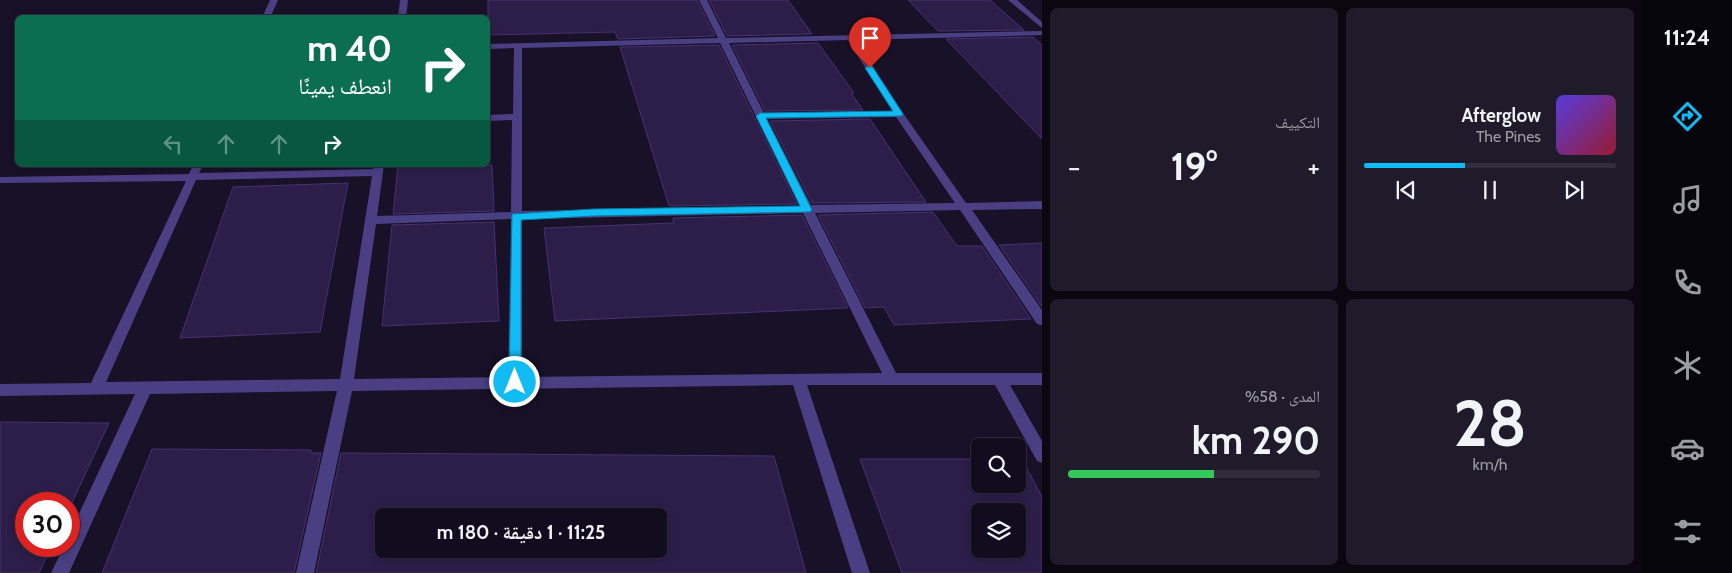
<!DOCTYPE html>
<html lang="ar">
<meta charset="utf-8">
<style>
:root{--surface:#120d1e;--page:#1f1b2b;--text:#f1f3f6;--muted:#9c9ca4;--line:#312d3c;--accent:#10bcf3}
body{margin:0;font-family:Cabin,"Noto Naskh Arabic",sans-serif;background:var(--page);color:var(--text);direction:rtl;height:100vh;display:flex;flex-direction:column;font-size:19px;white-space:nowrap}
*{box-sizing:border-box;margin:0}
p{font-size:16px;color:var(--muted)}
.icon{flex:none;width:28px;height:28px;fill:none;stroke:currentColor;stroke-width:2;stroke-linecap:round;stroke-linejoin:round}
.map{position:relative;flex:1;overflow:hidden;direction:ltr}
.side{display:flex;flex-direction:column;gap:8px;padding:8px;background:#0a0710;width:600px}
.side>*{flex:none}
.guide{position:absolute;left:15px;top:15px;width:475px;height:152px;border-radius:8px;box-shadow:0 2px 8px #0003,0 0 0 1px var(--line);direction:rtl;background:#0b6e4f;color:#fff;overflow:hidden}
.tools{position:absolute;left:971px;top:438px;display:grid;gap:10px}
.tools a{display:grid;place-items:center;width:55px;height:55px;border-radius:8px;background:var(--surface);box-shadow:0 2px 8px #0003,0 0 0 1px var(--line);font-size:25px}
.speed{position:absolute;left:15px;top:492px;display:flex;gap:10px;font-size:25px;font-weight:700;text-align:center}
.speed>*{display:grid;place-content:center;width:65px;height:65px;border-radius:50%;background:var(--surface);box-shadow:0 2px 8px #0003,0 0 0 1px var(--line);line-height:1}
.speed .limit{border:8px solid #d22;background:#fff;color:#111}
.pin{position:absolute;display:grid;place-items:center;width:42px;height:42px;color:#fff;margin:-51px -21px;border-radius:50% 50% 50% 0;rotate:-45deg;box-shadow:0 0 5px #0007}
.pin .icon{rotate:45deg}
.me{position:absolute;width:55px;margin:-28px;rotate:0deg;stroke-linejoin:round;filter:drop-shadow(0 0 4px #0008)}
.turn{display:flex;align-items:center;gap:18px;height:105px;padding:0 15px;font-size:22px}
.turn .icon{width:65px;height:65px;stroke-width:2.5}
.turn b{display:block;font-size:35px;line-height:42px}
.lanes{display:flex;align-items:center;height:48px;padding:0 15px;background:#0003;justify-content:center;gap:25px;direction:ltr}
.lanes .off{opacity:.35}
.big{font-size:38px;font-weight:700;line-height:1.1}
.side .card{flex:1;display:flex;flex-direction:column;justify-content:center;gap:8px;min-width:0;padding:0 18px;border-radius:8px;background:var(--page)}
.side .dial{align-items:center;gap:0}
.dial b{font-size:65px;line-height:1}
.song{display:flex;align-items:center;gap:15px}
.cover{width:60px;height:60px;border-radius:8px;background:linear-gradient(135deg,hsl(250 70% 55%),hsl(350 70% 35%))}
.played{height:5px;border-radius:2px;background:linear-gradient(90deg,var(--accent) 40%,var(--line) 40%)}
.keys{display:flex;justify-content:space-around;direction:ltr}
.heat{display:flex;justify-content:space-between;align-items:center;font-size:28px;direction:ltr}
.charge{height:8px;border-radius:4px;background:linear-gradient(90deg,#34c759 58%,var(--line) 0)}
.side .tiles{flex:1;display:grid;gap:8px;grid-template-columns:repeat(2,1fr)}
.trip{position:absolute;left:375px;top:508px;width:292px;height:50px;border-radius:8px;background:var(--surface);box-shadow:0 2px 8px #0003,0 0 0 1px var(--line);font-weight:700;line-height:50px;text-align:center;direction:rtl}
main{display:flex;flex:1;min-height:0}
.dock{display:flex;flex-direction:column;width:90px;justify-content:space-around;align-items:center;background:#07050c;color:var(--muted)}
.dock .icon{width:35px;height:35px}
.dock .current{color:var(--accent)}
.dock b{font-size:22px;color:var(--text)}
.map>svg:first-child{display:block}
.building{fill:#2c1e48;stroke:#483172;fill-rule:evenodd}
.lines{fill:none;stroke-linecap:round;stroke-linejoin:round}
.street{fill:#4b3f84;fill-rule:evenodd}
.route{fill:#10bcf3;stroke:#0a7a9e}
</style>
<main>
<nav class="dock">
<b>11:24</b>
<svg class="icon current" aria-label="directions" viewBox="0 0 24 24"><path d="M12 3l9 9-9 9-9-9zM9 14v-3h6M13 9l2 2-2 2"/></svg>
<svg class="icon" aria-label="music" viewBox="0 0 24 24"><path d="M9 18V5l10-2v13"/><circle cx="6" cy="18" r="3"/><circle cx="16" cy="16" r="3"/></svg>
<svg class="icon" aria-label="phone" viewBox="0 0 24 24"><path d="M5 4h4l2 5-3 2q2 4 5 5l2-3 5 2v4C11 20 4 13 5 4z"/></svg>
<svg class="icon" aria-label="climate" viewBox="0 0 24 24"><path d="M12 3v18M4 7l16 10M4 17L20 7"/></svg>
<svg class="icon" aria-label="car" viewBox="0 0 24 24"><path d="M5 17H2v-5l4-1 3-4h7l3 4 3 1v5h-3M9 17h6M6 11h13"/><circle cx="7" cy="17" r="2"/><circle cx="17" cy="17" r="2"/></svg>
<svg class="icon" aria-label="filters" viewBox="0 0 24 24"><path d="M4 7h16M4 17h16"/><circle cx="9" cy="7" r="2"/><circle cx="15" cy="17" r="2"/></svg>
</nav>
<section class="side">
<div class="tiles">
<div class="card">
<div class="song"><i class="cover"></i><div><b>Afterglow</b><p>The Pines</p></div></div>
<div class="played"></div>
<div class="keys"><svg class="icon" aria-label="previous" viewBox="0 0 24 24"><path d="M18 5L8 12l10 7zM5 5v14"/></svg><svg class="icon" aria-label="pause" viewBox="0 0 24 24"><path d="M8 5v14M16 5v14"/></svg><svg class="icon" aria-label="next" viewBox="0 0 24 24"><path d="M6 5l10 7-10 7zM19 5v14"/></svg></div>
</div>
<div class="card"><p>التكييف</p>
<div class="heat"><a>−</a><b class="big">19°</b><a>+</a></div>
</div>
<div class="card dial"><b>28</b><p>km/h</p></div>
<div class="card"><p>المدى · 58%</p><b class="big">290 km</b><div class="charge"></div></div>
</div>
</section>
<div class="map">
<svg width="1042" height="573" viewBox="0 0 1042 573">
<rect width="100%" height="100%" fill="#181128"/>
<g class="building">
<path d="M488 0H697L715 36 618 39 615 32 488 35Z"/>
<path d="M709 0H788L812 34 727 36Z"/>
<path d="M908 0H990L1024 30 938 31Z"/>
<path d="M1033 37 1042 45V139L946 39Z"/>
<path d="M818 43 854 93H851L863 110 765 111 732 45Z"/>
<path d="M719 45 797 204 669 206 620 47Z"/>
<path d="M870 119 926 202 812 203 770 121Z"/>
<path d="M398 165H492L494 211 393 214Z"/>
<path d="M348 183 320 332 180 338 233 187Z"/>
<path d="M933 212 957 246H982L1031 319 894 325 884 307 865 308 818 215Z"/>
<path d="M802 215 848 308 555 321 544 228 674 223 673 218Z"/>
<path d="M494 222 499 321 382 326 392 225Z"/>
<path d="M1042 243V307L999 245Z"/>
<path d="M0 422 109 423 69 509V504H26V546H52L39 573H0Z"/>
<path d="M152 449 311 450V453H321L294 573H102Z"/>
<path d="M341 453 774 456 806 573H316ZM384 516H659V549H384Z"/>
<path d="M860 459H980V484H1018V459H1022L1042 497V573H902ZM980 511H1018V549H980Z"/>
</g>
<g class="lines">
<g class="street">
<path d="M270 0H278L270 18H262Z"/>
<path d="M400 0H408L406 18H398Z"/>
<path d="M699 0H707L726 38 1042 31V35L856 40 903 113 966 203 1042 201V209L972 210 1042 310V325L1037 324 960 210 815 213 896 373H1042V385H1010L1042 441V463L1037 461 995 385H807L870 573H852L793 385 352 391 314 573H296L337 391 150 394 69 573H51L64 546H69V535L135 394 0 396V384L91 383 186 181 0 183V177L189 174 193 165H203L199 173 373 169 374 165H384L377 216 511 212 512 120 488 121V115L513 114 514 48 488 49V44L718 38ZM848 40 892 111 764 113 729 43ZM720 43 800 206 522 211V48ZM896 117 955 203 811 205 767 119ZM372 176 340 379 106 382 196 180ZM803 213 882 373 522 377V219ZM511 219 508 377 354 379 376 224Z"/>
<path d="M1008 0H1017L1042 22V28Z"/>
</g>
</g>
<path class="route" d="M870 65 872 66 903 114 902 116 766 118 812 210 810 212 593 216 521 220V382L520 386 515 388 510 386 509 382 512 214 593 209 800 206 756 116 760 113 893 111 865 68Z"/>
</svg>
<div class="tools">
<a><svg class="icon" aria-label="search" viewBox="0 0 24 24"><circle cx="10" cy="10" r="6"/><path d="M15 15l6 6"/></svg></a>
<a><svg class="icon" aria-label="layers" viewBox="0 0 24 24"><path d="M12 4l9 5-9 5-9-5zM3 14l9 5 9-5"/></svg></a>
</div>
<div class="speed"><div class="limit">30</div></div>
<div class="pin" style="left:870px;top:68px;background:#d93025"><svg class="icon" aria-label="arrive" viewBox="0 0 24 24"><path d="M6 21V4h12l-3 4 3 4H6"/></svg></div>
<svg class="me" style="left:515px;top:382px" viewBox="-20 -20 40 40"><circle r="17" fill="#10bcf3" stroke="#fff" stroke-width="3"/><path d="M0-11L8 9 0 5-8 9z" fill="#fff"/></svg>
<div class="trip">11:25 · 1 دقيقة · 180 m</div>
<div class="guide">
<div class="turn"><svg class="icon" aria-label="right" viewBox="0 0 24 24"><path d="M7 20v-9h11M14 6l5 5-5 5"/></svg><div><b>40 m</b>انعطف يمينًا</div></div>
<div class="lanes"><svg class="icon off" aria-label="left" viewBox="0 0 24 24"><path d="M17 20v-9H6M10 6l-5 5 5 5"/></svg><svg class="icon off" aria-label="ahead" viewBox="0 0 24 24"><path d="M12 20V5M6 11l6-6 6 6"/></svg><svg class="icon off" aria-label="ahead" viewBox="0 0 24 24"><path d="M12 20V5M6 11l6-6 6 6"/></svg><svg class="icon" aria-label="right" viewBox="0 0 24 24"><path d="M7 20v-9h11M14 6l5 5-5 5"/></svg></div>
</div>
</div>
</main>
